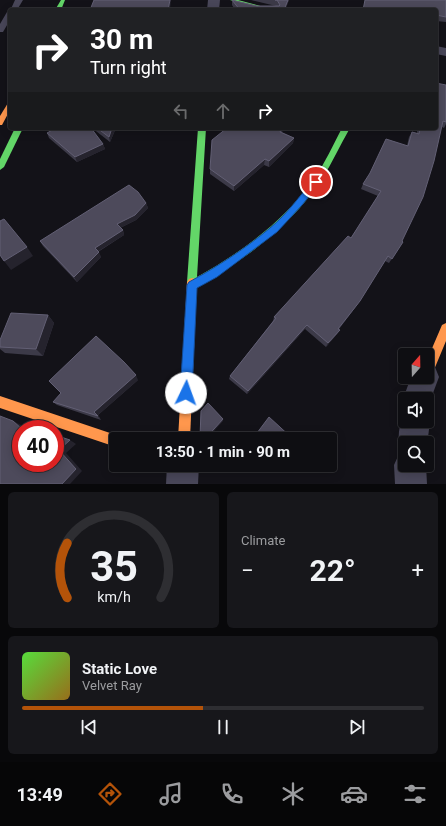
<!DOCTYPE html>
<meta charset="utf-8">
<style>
:root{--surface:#0e0e12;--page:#17171b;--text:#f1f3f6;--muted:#9b9c9f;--line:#2e2e32;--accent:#b45309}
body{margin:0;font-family:Roboto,sans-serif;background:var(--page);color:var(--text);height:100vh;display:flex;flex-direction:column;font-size:15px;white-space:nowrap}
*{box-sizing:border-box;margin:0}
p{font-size:13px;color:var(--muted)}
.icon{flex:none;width:22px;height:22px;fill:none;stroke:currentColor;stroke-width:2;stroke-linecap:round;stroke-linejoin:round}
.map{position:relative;height:484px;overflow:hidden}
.details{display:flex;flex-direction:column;gap:8px;padding:8px;background:#08080a;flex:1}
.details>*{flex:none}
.top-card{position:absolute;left:8px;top:8px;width:430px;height:122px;border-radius:4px;box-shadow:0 2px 10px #0003,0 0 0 1px var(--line);background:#202124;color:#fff;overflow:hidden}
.needle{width:26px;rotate:20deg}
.buttons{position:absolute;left:398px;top:348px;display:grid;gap:8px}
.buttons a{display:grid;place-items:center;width:36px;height:36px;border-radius:4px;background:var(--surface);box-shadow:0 2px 10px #0003,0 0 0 1px var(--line);font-size:20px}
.speed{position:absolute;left:12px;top:420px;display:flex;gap:8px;font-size:20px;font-weight:700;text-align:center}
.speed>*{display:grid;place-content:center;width:52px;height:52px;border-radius:50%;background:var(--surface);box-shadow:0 2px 10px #0003,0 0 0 1px var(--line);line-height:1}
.speed .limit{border:6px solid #d22;background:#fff;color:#111}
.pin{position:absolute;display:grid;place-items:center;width:34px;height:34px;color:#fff;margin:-17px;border:2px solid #fff;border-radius:50%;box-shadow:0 1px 4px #0007}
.me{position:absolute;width:44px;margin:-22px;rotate:3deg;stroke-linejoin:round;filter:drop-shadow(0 0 3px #0008)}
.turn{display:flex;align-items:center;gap:14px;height:84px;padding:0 16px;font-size:18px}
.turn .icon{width:52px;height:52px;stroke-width:2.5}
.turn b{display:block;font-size:28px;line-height:34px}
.lanes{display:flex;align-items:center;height:38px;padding:0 16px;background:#0003;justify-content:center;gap:20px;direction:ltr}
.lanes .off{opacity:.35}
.big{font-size:30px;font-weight:700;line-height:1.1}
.details .tile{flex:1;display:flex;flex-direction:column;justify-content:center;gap:6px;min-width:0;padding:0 14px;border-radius:6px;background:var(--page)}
.details .dial{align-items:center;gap:0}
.dial svg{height:104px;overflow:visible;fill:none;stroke:var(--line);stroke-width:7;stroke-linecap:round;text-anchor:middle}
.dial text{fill:var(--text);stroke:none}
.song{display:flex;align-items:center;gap:12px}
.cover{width:48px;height:48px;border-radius:6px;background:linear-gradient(135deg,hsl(110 70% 55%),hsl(40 70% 35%))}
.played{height:4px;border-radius:2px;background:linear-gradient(90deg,var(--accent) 45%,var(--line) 45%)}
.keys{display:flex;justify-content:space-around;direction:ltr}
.heat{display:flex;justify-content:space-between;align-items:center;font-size:22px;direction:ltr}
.details .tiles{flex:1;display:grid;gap:8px;grid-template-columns:1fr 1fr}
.tile:last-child{grid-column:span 2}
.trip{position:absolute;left:109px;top:432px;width:228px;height:40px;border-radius:4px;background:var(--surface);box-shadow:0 2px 10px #0003,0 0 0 1px var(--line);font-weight:700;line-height:40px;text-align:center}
.menu{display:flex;height:64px;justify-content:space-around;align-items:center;background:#060607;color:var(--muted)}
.menu .icon{width:28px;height:28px}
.menu .active{color:var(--accent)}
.menu b{font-size:18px;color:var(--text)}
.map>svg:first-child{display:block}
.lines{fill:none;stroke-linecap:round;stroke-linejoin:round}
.lane{fill:#494759;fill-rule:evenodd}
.street{fill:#494759;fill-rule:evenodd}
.fast{fill:#63d668;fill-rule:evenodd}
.slow{fill:#ff974d;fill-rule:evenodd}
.wall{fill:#3c3a48}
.shaded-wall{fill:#25232d}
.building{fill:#4d4a5b;stroke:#625f74}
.route{fill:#1a73e8;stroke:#114b97}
</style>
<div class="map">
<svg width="446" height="484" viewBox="0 0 446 484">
<rect width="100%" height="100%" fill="#131218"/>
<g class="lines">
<g class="lane">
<path d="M15 0H23L17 10 10 11Z"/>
<path d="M7 12H10V20L3 32H0V24Z"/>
</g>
<g class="street">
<path d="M208 0H220L219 10H207Z"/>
<path d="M436 46 446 48V56L436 54Z"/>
<path d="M427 364 435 367 439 377 427 409V399H405V404L403 399 411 377H427Z"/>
<path d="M405 411V421H427V415L430 421 427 446V443H405V465H426L427 484H395L394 465 399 454 402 453C396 438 399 425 405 411Z"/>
<path d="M167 465H199L198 484H166Z"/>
</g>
<g class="fast">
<path d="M61 0H65L61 10H55Z"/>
<path d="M230 0H238L275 10H266Z"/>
<path d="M15 128H23L4 167 0 170V159Z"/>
<path d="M198 128H206L197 277C242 252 284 221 314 179 325 163 333 145 342 128H350C340 145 332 163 322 179 299 214 268 241 234 264 221 273 207 284 192 289L189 288 187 282Z"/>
</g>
<g class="slow">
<path d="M10 102V110L2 125H0V116L8 103Z"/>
<path d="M192 278 195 279 197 282 190 439H178L187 282 189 279Z"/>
<path d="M446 323V341L431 377 427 379 423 377H427V360L442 325Z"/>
<path d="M0 396 116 435 120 437 121 439H116V447L0 408Z"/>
</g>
</g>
<g class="wall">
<path d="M232 0 257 6H277H276L251 0H289L285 10H235L232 5Z"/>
<path d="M365 0H446V22L436 21V10H363Z"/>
<path d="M446 85V124L444 128 442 127 402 241 403 242 389 263 385 261 357 305 339 329 337 334 326 347 305 329 247 394 229 379 230 376 273 321 274 317 351 238 378 196 361 189 363 184 407 146 409 137 412 132 417 133V128H436Z"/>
<path d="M92 128H116L110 142Z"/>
<path d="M284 128 282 132 294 138 293 143 269 167 264 165 234 191 210 174V169Z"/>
<path d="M47 133 103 144 105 149 77 162 49 138Z"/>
<path d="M146 203 148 208 136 220 120 228 123 230 124 235 98 252 101 257 77 282 43 246 40 241Z"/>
<path d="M48 315 54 323 43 356 5 353 0 349V340Z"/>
<path d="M138 380 98 415 101 420 57 405 53 402Z"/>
<path d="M257 433 293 439H260L256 435Z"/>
</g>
<g class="shaded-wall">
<path d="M170 0H171L170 10H168Z"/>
<path d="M288 0H289L285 10H284Z"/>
<path d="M112 128H116L110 142 109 137Z"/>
<path d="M294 138 293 143 269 167V161Z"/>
<path d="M103 144 105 149 77 162 75 157Z"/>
<path d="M265 159 264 165 234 191V186Z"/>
<path d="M146 203 148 208 136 220 118 229 117 224Z"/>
<path d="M123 230 124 235 97 252 95 248Z"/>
<path d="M27 247 33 256 11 270 4 261Z"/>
<path d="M99 252 101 257 77 282 74 277Z"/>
<path d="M388 256 357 305 336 333 338 329Z"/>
<path d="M48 315 54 323 43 356 36 349Z"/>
<path d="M307 325 305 329 247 394 248 391Z"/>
<path d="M340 330 337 334 326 347 328 343Z"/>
<path d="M136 375 138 380 98 415 101 420 94 412Z"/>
<path d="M223 419V421L207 439H205Z"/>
<path d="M13 421 21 425 26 429H22Z"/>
<path d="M70 440 76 444 66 453 82 471 70 484H62L59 450Z"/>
</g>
<g class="building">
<path d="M94 0H170L168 10H90Z"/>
<path d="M232 0 257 6H279L280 5 277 0H275H288L284 10H240Z"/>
<path d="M365 0H446V17L436 15V10H363Z"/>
<path d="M436 83 446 85V122L443 121 434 161 423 197 402 241 403 242 392 259 388 256 360 301 338 329 340 330 328 343 307 325 248 391 230 376 276 318 274 317 348 236 351 238 381 191 363 184 370 173 386 139 408 146 412 132 419 134 420 128H436Z"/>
<path d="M56 128H91L103 144 75 157 47 133Z"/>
<path d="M97 128H112L109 137Z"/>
<path d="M227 128H282L280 132 294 138 269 161 265 159 234 186 210 169 212 140Z"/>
<path d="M129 185 138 192 146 203 135 215 117 224 123 230 95 248 99 252 74 277 40 241Z"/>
<path d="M4 219 27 247 4 261 0 255V221Z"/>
<path d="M11 313 48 315 36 349 0 347V340Z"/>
<path d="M96 336 124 362 136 375 94 412 98 416 53 402 61 393 49 381Z"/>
<path d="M208 403 223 419 205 439H197V438L200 437 201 411Z"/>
<path d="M0 416 13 421 22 429H21V463H55V435L70 440 59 450 76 469 62 484H0Z"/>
<path d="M269 417 293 439H263L257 433Z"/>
<path d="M27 426 47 427V429H24Z"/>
</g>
<path class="route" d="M316 179 319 180V184L302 205 277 232 217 277 197 288 192 393 190 397 186 399 182 397 180 393 187 285 189 282C217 267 246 248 270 228 287 214 300 196 313 180Z"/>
</svg>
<div class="buttons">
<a><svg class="needle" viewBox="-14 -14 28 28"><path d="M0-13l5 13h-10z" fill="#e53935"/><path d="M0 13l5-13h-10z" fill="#9b9c9f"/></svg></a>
<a><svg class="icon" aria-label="sound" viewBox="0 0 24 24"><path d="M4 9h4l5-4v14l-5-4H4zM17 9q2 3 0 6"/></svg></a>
<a><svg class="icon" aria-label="search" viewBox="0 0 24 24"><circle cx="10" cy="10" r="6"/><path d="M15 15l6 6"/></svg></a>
</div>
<div class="speed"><div class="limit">40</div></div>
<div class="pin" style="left:316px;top:182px;background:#d93025"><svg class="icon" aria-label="arrive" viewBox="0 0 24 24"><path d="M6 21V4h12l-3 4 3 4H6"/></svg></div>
<svg class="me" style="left:186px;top:393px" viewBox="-20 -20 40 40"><circle r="19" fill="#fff"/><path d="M0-13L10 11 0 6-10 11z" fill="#1a73e8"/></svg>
<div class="trip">13:50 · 1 min · 90 m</div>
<div class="top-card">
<div class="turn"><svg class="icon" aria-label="right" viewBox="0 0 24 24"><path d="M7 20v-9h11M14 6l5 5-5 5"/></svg><div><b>30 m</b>Turn right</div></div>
<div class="lanes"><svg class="icon off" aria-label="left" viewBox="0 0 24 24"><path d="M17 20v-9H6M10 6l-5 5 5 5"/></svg><svg class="icon off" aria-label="ahead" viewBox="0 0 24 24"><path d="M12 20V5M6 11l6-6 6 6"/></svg><svg class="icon" aria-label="right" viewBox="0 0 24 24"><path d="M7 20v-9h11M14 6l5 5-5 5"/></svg></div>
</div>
</div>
<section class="details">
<div class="tiles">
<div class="tile dial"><svg viewBox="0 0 100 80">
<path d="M14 69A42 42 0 1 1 86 69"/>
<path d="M14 69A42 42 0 0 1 14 27" stroke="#b45309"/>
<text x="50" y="56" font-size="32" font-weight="700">35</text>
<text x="50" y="72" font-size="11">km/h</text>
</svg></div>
<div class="tile"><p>Climate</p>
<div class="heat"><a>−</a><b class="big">22°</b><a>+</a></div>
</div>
<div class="tile">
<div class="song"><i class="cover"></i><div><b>Static Love</b><p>Velvet Ray</p></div></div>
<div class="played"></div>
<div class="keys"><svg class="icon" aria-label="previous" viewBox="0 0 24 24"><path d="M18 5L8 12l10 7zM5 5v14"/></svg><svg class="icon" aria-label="pause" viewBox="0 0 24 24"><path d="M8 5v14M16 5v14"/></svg><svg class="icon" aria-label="next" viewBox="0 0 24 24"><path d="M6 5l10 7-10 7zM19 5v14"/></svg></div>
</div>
</div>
</section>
<nav class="menu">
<b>13:49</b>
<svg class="icon active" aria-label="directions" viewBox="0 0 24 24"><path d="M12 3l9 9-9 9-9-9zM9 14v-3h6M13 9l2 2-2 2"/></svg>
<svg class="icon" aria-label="music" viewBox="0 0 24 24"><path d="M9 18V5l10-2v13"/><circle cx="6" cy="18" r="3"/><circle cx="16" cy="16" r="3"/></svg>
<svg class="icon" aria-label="phone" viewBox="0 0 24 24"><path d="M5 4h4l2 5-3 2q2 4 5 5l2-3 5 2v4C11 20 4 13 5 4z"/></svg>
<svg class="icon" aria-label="climate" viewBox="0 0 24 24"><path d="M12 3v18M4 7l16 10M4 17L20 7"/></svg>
<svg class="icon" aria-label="car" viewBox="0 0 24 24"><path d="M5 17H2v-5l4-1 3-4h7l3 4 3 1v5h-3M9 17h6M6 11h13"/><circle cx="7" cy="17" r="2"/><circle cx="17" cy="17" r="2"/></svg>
<svg class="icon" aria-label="filters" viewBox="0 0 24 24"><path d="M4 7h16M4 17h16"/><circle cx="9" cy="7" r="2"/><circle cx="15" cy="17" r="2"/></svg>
</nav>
